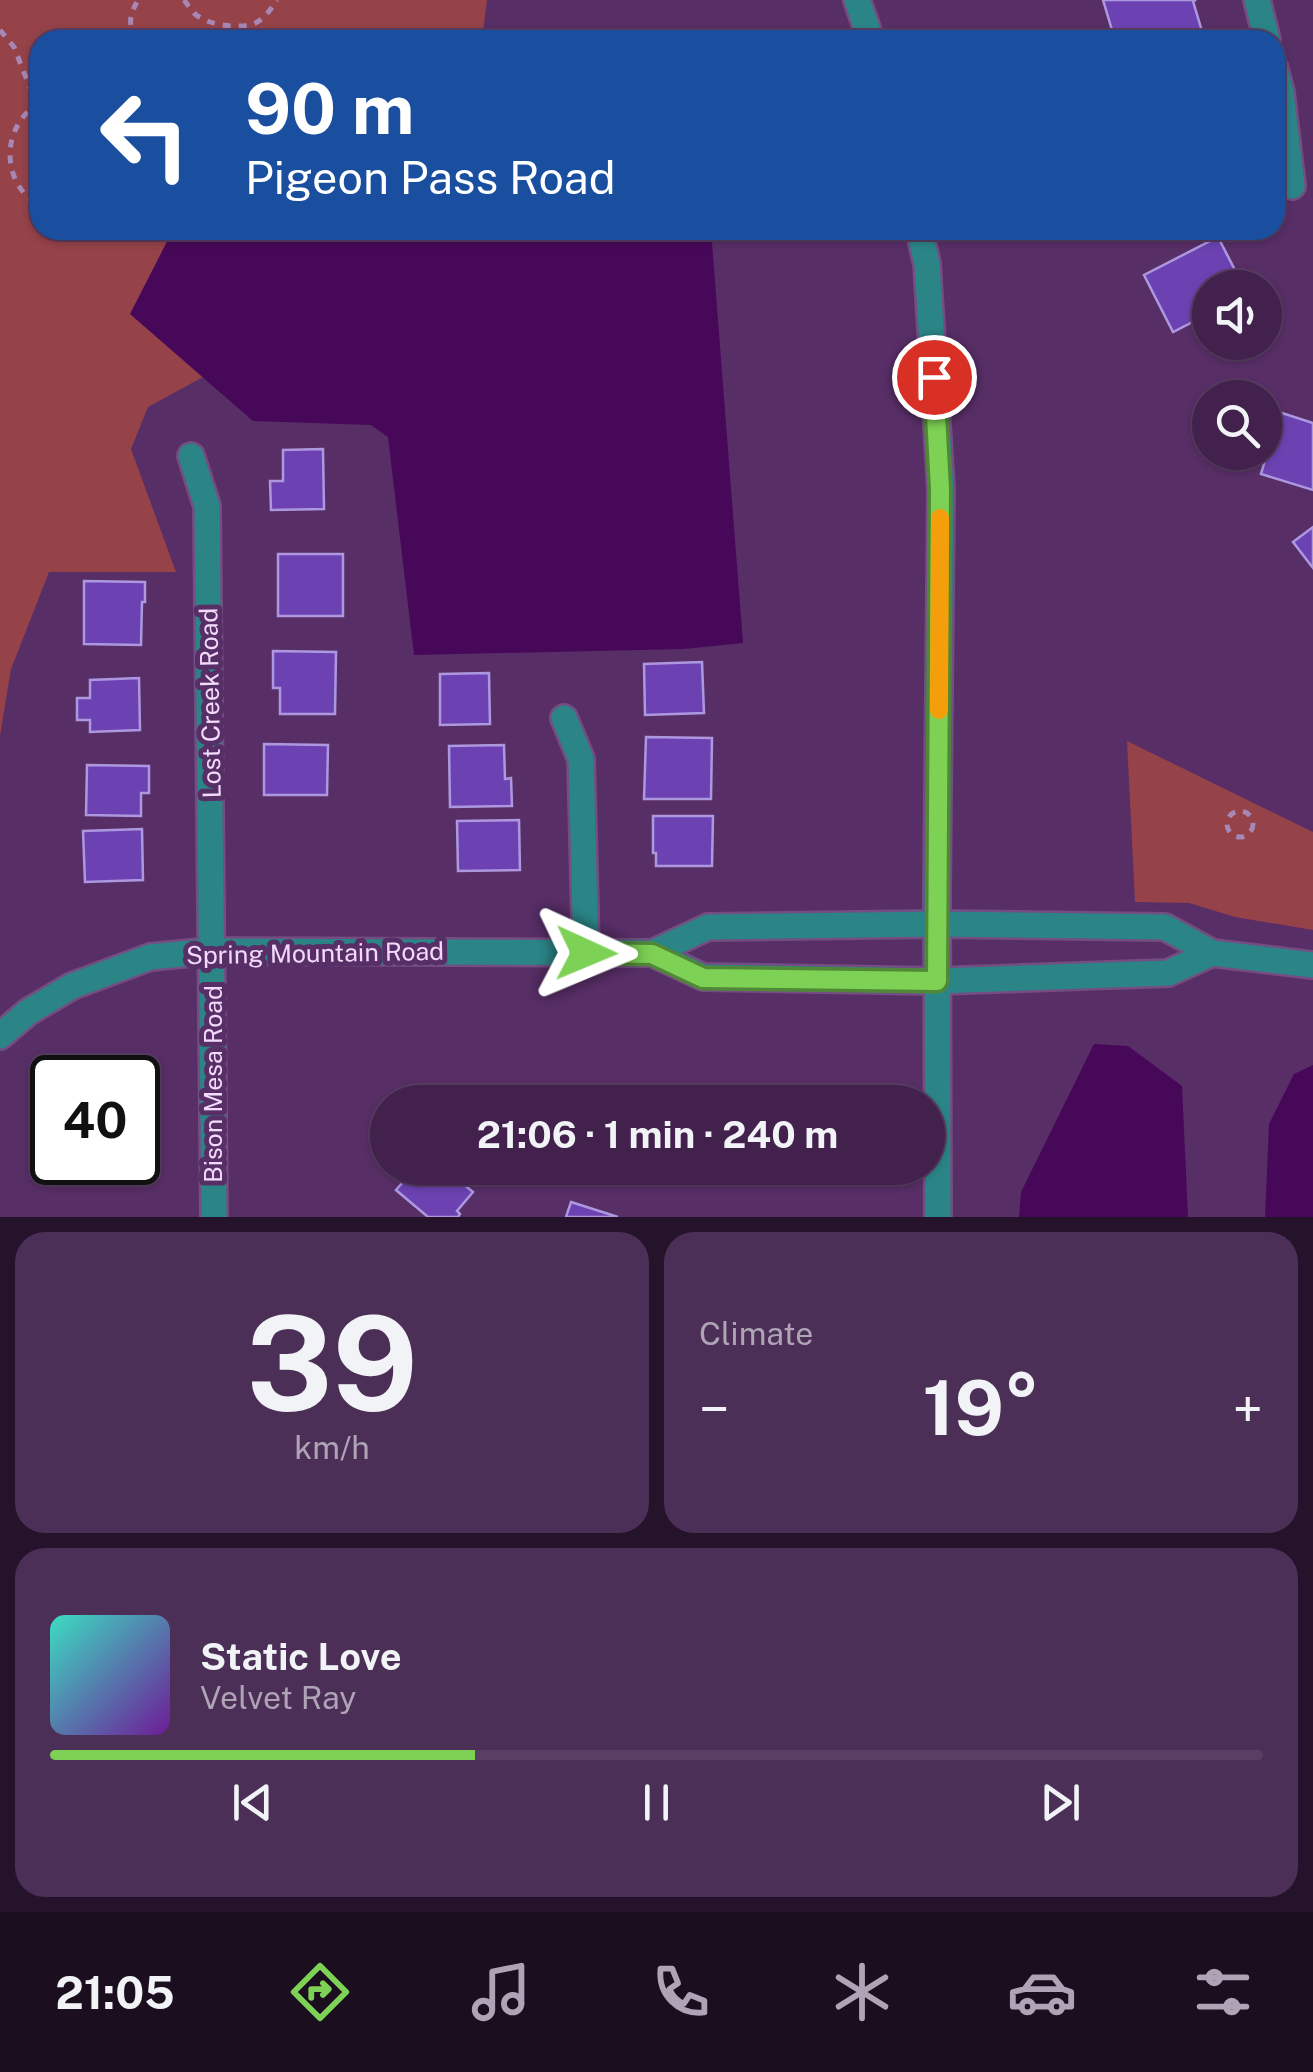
<!DOCTYPE html>
<meta charset="utf-8">
<style>
:root{--surface:#42224d;--page:#4c2f57;--text:#f1f3f6;--muted:#aea4b6;--line:#5a3f65;--accent:#7dd154}
body{margin:0;font-family:"Public Sans",sans-serif;background:var(--page);color:var(--text);height:100vh;display:flex;flex-direction:column;font-size:38px;white-space:nowrap}
*{box-sizing:border-box;margin:0}
p{font-size:32px;color:var(--muted)}
.icon{flex:none;width:55px;height:55px;fill:none;stroke:currentColor;stroke-width:2;stroke-linecap:round;stroke-linejoin:round}
.map{position:relative;height:1217px;overflow:hidden}
.panel{display:flex;flex-direction:column;gap:15px;padding:15px;background:#24132a;flex:1}
.panel>*{flex:none}
.guide{position:absolute;left:30px;top:30px;width:1255px;height:210px;border-radius:30px;box-shadow:0 2px 8px #0004,0 0 0 2px var(--line);background:#1a4fa0;color:#fff;overflow:hidden}
.tools{position:absolute;left:1192px;top:270px;display:grid;gap:20px}
.tools a{display:grid;place-items:center;width:90px;height:90px;border-radius:50%;background:var(--surface);box-shadow:0 2px 8px #0004,0 0 0 2px var(--line);font-size:50px}
.speed{position:absolute;left:30px;top:1055px;display:flex;gap:20px;font-size:50px;font-weight:700;text-align:center}
.speed>*{display:grid;place-content:center;width:130px;height:130px;border-radius:50%;background:var(--surface);box-shadow:0 2px 8px #0004,0 0 0 2px var(--line);line-height:1}
.speed .limit{border:5px solid #111;border-radius:15px;background:#fff;color:#111}
.pin{position:absolute;display:grid;place-items:center;width:85px;height:85px;color:#fff;margin:-42px;border:5px solid #fff;border-radius:50%;box-shadow:0 2px 10px #0007}
.me{position:absolute;width:110px;margin:-55px;rotate:91deg;stroke-linejoin:round;filter:drop-shadow(0 0 8px #0008)}
.turn{display:flex;align-items:center;gap:35px;height:210px;padding:0 50px;font-size:45px}
.turn .icon{width:130px;height:130px;stroke-width:2.5}
.turn b{display:block;font-size:70px;line-height:85px}
.big{font-size:75px;font-weight:700;line-height:1.1}
.panel .tile{flex:1;display:flex;flex-direction:column;justify-content:center;gap:15px;min-width:0;padding:0 35px;border-radius:30px;background:var(--page)}
.panel .dial{align-items:center;gap:0}
.dial b{font-size:130px;line-height:1}
.song{display:flex;align-items:center;gap:30px}
.cover{width:120px;height:120px;border-radius:15px;background:linear-gradient(135deg,hsl(170 70% 55%),hsl(280 70% 35%))}
.played{height:10px;border-radius:5px;background:linear-gradient(90deg,var(--accent) 35%,var(--line) 35%)}
.keys{display:flex;justify-content:space-around;direction:ltr}
.heat{display:flex;justify-content:space-between;align-items:center;font-size:55px;direction:ltr}
.panel .tiles{flex:1;display:grid;gap:15px;grid-template-columns:1fr 1fr}
.tile:last-child{grid-column:span 2}
.trip{position:absolute;left:370px;top:1085px;width:575px;height:100px;border-radius:50px;background:var(--surface);box-shadow:0 2px 8px #0004,0 0 0 2px var(--line);font-weight:700;line-height:100px;text-align:center}
.tabs{display:flex;height:160px;justify-content:space-around;align-items:center;background:#1a0e1f;color:var(--muted)}
.tabs .icon{width:70px;height:70px}
.tabs .current{color:var(--accent)}
.tabs b{font-size:45px;color:var(--text)}
.map>svg:first-child{display:block}
.green{fill:#954249}
.water{fill:#470859}
.building{fill:#6c42b2;stroke:#ad98e0;stroke-width:2.5}
.lines{fill:none;stroke-linecap:round;stroke-linejoin:round}
.minor-casing{stroke:#744d82;stroke-width:30}
.path{stroke:#a887b4;stroke-width:5;stroke-dasharray:8 8;stroke-linecap:butt}
.minor{stroke:#2b8587;stroke-width:25}
.route-casing{stroke:#518837;stroke-width:25}
.route{stroke:#7dd154;stroke-width:18}
.slow{stroke:#f59e0b;stroke-width:18}
.labels{text-anchor:middle;dominant-baseline:central;stroke-width:10;stroke-linejoin:round;paint-order:stroke}
.street-label{font-size:25px;fill:#f2dafb;stroke:#582e67}
</style>
<div class="map">
<svg width="1313" height="1217" viewBox="0 0 1313 1217">
<rect width="100%" height="100%" fill="#582e67"/>
<g class="green">
<path d="M0 0H487L482 40H40V230H173L131 313 203 377 148 407 131 449 176 572H49L11 669 0 736Z"/>
<path d="M1127 741 1313 832V930L1235 917 1189 903 1135 902Z"/>
</g>
<g class="water">
<path d="M173 230H711L743 643 684 649 414 655 388 437 371 425 253 421 130 314Z"/>
<path d="M1094 1044 1128 1046 1182 1086 1188 1217H1019L1021 1192Z"/>
<path d="M1313 1065V1217H1265L1269 1124 1294 1074Z"/>
</g>
<g class="building">
<path d="M1103 0H1196L1193 1 1204 38 1196 40H1115Z"/>
<path d="M1218 237 1237 274 1243 270 1251 288H1210V313L1173 332 1144 275Z"/>
<path d="M1279 412 1313 423V490L1261 474Z"/>
<path d="M323 449 324 509 271 510 270 481H283V450Z"/>
<path d="M1313 527V568L1293 542Z"/>
<rect x="278" y="554" width="65" height="62"/>
<path d="M84 581 145 582V602H142L141 645 84 644Z"/>
<path d="M273 651 336 652 335 714H280V688H273Z"/>
<path d="M702 662 704 713 645 715 644 664Z"/>
<path d="M489 673 490 724 440 725V674Z"/>
<path d="M139 678 140 730 90 732V720H77V698H90V680Z"/>
<path d="M646 737 712 738 711 799H644Z"/>
<path d="M264 744 328 745 327 795H264Z"/>
<path d="M504 745 505 779 511 778 512 806 450 807 449 746Z"/>
<path d="M87 765 149 766V793H141V816L86 815Z"/>
<path d="M653 816H713L712 866H656V853H653Z"/>
<path d="M519 820 520 870 458 871 457 821Z"/>
<path d="M142 829 143 880 85 882 83 831Z"/>
<path d="M77 1056 140 1057V1107H138V1078H77Z"/>
<path d="M415 1168H443L473 1192 457 1211 460 1214 458 1217H428L396 1190Z"/>
<path d="M571 1202 618 1217H566Z"/>
</g>
<g class="lines">
<g class="minor-casing">
<g id="minor">
<path d="M857 0 871 40"/>
<path d="M1257 0 1267 40"/>
<path d="M1275 69 1281 93 1292 186"/>
<path d="M919 230 927 264 941 489 937 893 938 1217"/>
<path d="M191 456 207 506 214 1217"/>
<path d="M564 718 581 759 586 953"/>
<path d="M652 953 708 927 937 924 1165 927 1212 953 1313 965"/>
<path d="M0 1036 28 1012 72 986 150 957 212 951 652 953 703 977 937 981 1168 973 1212 953"/>
</g>
</g>
<g class="path">
<path d="M184 0C188 5 191 10 195 14 208 25 236 29 253 24 264 20 271 9 277 0"/>
<path d="M0 30 14 47 36 103"/>
<path d="M136 40C128 23 129 16 138 0"/>
<path d="M40 102C0 127 0 182 40 207"/>
<circle cx="1240" cy="824" r="13"/>
</g>
<use href="#minor" class="minor"/>
</g>
<g class="lines">
<g class="route-casing">
<path id="route" d="M586 953 652 954 703 978 937 981 940 489 934 377"/>
</g>
<use href="#route" class="route"/>
<path class="slow" d="M939 710 940 518"/>
</g>
<g class="labels">
<g class="street-label">
<text transform="translate(210 703) rotate(-91)">Lost Creek Road</text>
<text transform="translate(315 953) rotate(-1)">Spring Mountain Road</text>
<text transform="translate(213 1084) rotate(-90)">Bison Mesa Road</text>
</g>
</g>
</svg>
<div class="tools">
<a><svg class="icon" aria-label="sound" viewBox="0 0 24 24"><path d="M4 9h4l5-4v14l-5-4H4zM17 9q2 3 0 6"/></svg></a>
<a><svg class="icon" aria-label="search" viewBox="0 0 24 24"><circle cx="10" cy="10" r="6"/><path d="M15 15l6 6"/></svg></a>
</div>
<div class="speed"><div class="limit">40</div></div>
<div class="pin" style="left:934px;top:377px;background:#d93025"><svg class="icon" aria-label="arrive" viewBox="0 0 24 24"><path d="M6 21V4h12l-3 4 3 4H6"/></svg></div>
<svg class="me" style="left:586px;top:953px" viewBox="-20 -20 40 40"><path d="M0-17L14 15 0 8-14 15z" fill="#7dd154" stroke="#fff" stroke-width="4"/></svg>
<div class="trip">21:06 · 1 min · 240 m</div>
<div class="guide">
<div class="turn"><svg class="icon" aria-label="left" viewBox="0 0 24 24"><path d="M17 20v-9H6M10 6l-5 5 5 5"/></svg><div><b>90 m</b>Pigeon Pass Road</div></div>
</div>
</div>
<section class="panel">
<div class="tiles">
<div class="tile dial"><b>39</b><p>km/h</p></div>
<div class="tile"><p>Climate</p>
<div class="heat"><a>−</a><b class="big">19°</b><a>+</a></div>
</div>
<div class="tile">
<div class="song"><i class="cover"></i><div><b>Static Love</b><p>Velvet Ray</p></div></div>
<div class="played"></div>
<div class="keys"><svg class="icon" aria-label="previous" viewBox="0 0 24 24"><path d="M18 5L8 12l10 7zM5 5v14"/></svg><svg class="icon" aria-label="pause" viewBox="0 0 24 24"><path d="M8 5v14M16 5v14"/></svg><svg class="icon" aria-label="next" viewBox="0 0 24 24"><path d="M6 5l10 7-10 7zM19 5v14"/></svg></div>
</div>
</div>
</section>
<nav class="tabs">
<b>21:05</b>
<svg class="icon current" aria-label="directions" viewBox="0 0 24 24"><path d="M12 3l9 9-9 9-9-9zM9 14v-3h6M13 9l2 2-2 2"/></svg>
<svg class="icon" aria-label="music" viewBox="0 0 24 24"><path d="M9 18V5l10-2v13"/><circle cx="6" cy="18" r="3"/><circle cx="16" cy="16" r="3"/></svg>
<svg class="icon" aria-label="phone" viewBox="0 0 24 24"><path d="M5 4h4l2 5-3 2q2 4 5 5l2-3 5 2v4C11 20 4 13 5 4z"/></svg>
<svg class="icon" aria-label="climate" viewBox="0 0 24 24"><path d="M12 3v18M4 7l16 10M4 17L20 7"/></svg>
<svg class="icon" aria-label="car" viewBox="0 0 24 24"><path d="M5 17H2v-5l4-1 3-4h7l3 4 3 1v5h-3M9 17h6M6 11h13"/><circle cx="7" cy="17" r="2"/><circle cx="17" cy="17" r="2"/></svg>
<svg class="icon" aria-label="filters" viewBox="0 0 24 24"><path d="M4 7h16M4 17h16"/><circle cx="9" cy="7" r="2"/><circle cx="15" cy="17" r="2"/></svg>
</nav>
